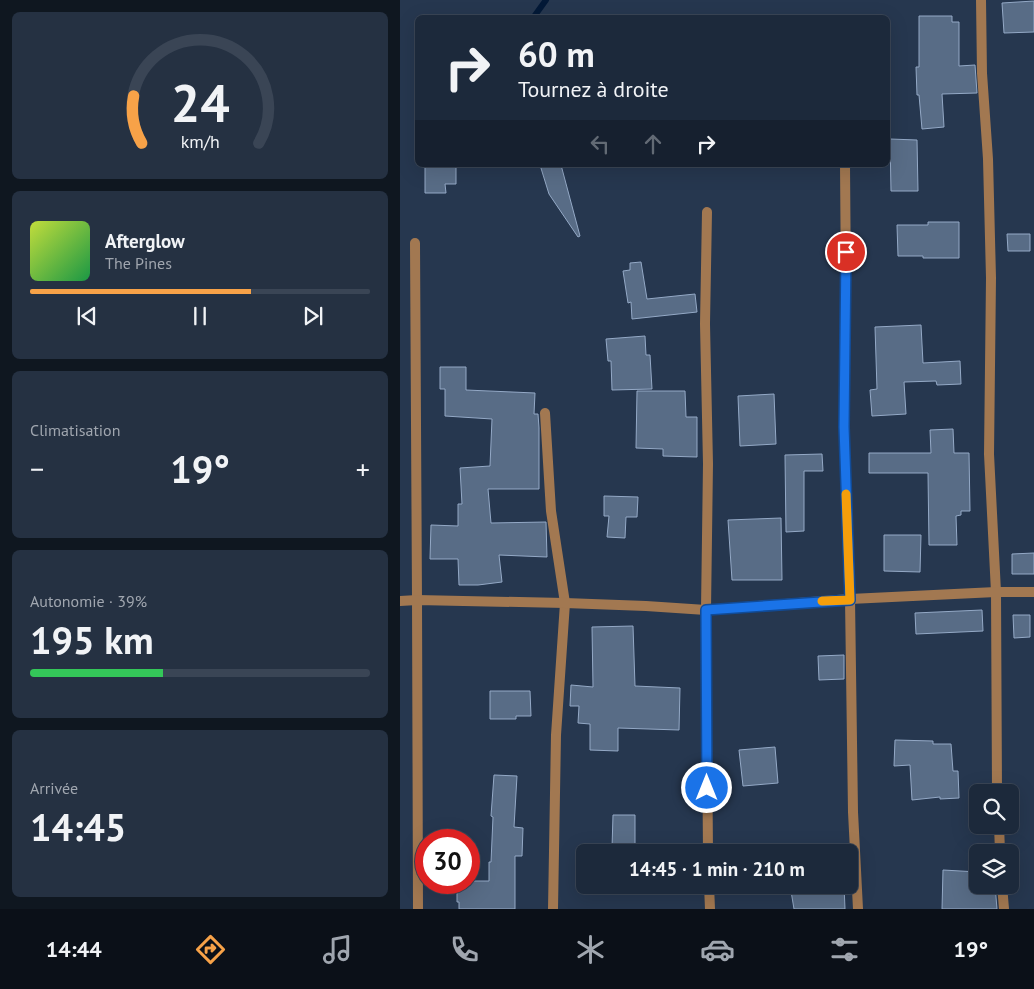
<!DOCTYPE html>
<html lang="fr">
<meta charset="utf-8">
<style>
:root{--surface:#1c293b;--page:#253142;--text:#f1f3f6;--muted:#a0a6af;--line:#3a4555;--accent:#f7a248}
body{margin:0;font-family:"PT Sans",sans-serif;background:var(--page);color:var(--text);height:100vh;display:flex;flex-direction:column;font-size:19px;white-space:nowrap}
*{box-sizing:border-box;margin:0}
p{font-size:16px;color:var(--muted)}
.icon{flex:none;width:28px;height:28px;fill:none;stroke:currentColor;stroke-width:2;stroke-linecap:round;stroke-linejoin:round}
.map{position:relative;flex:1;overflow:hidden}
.sheet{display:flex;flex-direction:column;gap:12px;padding:12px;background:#0f1720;width:400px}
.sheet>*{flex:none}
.banner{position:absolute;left:15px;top:15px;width:475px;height:152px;border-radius:8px;box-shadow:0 5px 20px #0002,0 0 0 1px var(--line);background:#1c293b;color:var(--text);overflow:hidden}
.controls{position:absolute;left:569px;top:784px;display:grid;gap:10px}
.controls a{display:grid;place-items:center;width:50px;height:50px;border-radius:8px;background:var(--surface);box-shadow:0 5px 20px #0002,0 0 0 1px var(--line);font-size:25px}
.speed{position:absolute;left:15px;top:829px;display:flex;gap:10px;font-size:25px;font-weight:700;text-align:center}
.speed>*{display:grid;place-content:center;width:65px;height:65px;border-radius:50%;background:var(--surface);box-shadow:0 5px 20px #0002,0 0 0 1px var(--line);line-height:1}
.speed .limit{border:8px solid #d22;background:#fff;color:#111}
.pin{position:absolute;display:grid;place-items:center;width:42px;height:42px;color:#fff;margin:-21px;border:2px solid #fff;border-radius:50%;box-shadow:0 1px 5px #0007}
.me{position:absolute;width:55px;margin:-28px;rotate:0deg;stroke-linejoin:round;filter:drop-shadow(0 0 4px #0008)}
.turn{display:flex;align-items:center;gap:18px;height:105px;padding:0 20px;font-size:22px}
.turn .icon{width:65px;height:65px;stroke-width:2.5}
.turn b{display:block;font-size:35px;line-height:42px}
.lanes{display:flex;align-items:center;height:48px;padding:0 20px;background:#0003;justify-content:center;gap:25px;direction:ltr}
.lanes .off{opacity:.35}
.big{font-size:38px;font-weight:700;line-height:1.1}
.sheet .card{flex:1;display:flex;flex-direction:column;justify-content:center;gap:8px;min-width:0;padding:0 18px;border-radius:8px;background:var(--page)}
.sheet .dial{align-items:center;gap:0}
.dial svg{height:130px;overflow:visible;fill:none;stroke:var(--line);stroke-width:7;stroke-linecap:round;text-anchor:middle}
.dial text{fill:var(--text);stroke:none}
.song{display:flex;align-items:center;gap:15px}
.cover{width:60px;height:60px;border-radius:8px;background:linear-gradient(135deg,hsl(70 70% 55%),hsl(140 70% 35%))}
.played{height:5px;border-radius:2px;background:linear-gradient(90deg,var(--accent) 65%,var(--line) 65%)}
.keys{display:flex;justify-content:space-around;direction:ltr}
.heat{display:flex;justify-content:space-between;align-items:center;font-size:28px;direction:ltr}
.charge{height:8px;border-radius:4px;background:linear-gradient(90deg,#34c759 39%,var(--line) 0)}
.trip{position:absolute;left:176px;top:844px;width:282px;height:50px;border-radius:8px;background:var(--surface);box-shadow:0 5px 20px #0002,0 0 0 1px var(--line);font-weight:700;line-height:50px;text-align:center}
.menu{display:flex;height:80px;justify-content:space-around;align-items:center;background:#0b1018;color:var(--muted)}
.menu .icon{width:35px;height:35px}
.menu .selected{color:var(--accent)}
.menu b{font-size:22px;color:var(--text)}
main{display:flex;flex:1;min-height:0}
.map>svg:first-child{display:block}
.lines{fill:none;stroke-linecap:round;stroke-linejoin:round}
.stream{stroke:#031937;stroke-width:6}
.building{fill:#586c86;stroke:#94a9c6}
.street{stroke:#a27851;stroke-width:10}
.route-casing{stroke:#114b97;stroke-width:12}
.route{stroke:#1a73e8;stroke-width:9}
.slow{stroke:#f59e0b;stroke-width:9}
</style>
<main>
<section class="sheet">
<div class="card dial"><svg viewBox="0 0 100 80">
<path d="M14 69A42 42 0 1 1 86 69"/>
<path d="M14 69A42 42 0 0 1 9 40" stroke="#f7a248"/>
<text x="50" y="56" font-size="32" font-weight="700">24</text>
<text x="50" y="72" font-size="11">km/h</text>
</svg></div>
<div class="card">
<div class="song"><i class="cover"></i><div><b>Afterglow</b><p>The Pines</p></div></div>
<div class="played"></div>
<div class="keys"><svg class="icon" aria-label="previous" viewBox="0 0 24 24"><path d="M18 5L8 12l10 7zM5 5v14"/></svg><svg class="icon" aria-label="pause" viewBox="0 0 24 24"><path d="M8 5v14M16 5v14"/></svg><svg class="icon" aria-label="next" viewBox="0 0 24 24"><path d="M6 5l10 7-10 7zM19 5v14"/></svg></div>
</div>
<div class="card"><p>Climatisation</p>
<div class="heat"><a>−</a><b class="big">19°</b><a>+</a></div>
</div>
<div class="card"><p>Autonomie · 39%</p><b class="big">195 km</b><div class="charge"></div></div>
<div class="card"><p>Arrivée</p><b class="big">14:45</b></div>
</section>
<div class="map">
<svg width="634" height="909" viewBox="0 0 634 909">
<rect width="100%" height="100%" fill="#26374f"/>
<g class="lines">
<path class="stream" d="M133 18 146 0"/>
</g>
<g class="building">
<path d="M634 1V32L604 33 602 3Z"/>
<path d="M519 16H552V22H559V66L575 65 577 93 542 94 544 127 522 129 519 95H517L516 67H519Z"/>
<path d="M490 139 517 140 518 191H491Z"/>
<path d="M25 165H56V184H45L46 193H25Z"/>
<path d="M140 165H161L180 236 178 237 149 194Z"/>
<path d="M528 222H559V258H523V256H498L497 225H528Z"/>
<path d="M607 234H630V251H608Z"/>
<path d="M241 262 247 299 295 294 297 312 232 319 231 302 228 303 223 271 230 270V263Z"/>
<path d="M521 325 523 363 560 361 561 384 537 385 536 381 504 382 506 414 472 416 470 390 477 389 475 327Z"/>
<path d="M245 336 246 355H250L252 389 212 390 211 361H208L206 339Z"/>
<path d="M40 367H66V390L135 393 134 414H138L139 428V489H88L91 523 146 522 147 557 99 555 102 582 78 585H59L58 559H30L31 525 58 526V504H62L60 468 90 466 92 419 45 416V389H40Z"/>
<path d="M237 391H285L286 417H297V457L263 456V449L236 448Z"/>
<path d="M374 394 376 444 340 446 338 396Z"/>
<path d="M553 429 554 453H569L570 511H561V515L556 516 557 545H529L528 473H469V453H531L530 430Z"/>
<path d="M422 454 423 471H404V531L386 532 385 455Z"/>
<path d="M204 496 238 497 237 517H226L225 538 207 537 209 516H204Z"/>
<path d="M381 518 382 580H332L328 520Z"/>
<path d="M484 535H521L520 572 484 571Z"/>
<path d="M634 553V574H612V554Z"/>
<path d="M582 610 583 631 516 634 515 613Z"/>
<path d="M613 615H630V637L614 638Z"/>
<path d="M233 626 235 686 280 688 279 730 218 728V751L190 750V724L178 723 179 706H170L171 685 193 687 192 627Z"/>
<path d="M444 655V679L419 680 418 656Z"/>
<path d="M90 691H130L131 716H116V719H90Z"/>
<path d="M495 740 533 741V744H551L553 771H558L559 798 540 799V797L512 800 510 765 494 766Z"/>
<path d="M375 747 378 783 343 786 339 750Z"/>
<path d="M94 775 117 776 114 827 123 828 122 856H115V909H59V902H57V882H69V881H89V862H91L93 817 91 816Z"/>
<path d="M213 815H235V848H212Z"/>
<path d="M543 870 578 872V885H595L597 909H542Z"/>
<path d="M390 885H444L445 909H394Z"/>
</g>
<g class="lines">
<g class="street">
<path d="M581 0 582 73 588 159 591 278 589 454 596 592 597 792"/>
<path d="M445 165 446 287 444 427 450 599 453 812 458 909"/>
<path d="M307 212 305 324 308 464 306 610 308 852"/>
<path d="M15 243 17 600 18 909"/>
<path d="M145 413 151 511 165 603 156 735 153 909"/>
<path d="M0 601 17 600 165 603 246 606 306 610 450 599 596 592H634"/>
<path d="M599 825 600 852"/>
<path d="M309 885 310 909"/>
<path d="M602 885 604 909"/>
</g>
</g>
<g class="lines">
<g class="route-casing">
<path id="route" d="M307 788 306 610 450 600 444 427 446 252"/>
</g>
<use href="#route" class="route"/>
<path class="slow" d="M422 601 450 600 446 494"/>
</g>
</svg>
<div class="controls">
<a><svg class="icon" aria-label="search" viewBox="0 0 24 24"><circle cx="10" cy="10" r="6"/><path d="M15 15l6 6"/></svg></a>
<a><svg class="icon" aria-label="layers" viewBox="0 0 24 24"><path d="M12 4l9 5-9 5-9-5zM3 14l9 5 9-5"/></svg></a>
</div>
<div class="speed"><div class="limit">30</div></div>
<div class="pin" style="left:446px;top:252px;background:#d93025"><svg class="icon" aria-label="arrive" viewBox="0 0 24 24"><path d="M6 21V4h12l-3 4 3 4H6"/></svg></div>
<svg class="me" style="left:307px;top:788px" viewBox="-20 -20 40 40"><circle r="17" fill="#1a73e8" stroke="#fff" stroke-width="3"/><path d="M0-11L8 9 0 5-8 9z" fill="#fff"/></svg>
<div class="trip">14:45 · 1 min · 210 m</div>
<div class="banner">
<div class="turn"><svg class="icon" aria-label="right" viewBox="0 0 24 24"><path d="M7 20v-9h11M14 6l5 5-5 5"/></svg><div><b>60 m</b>Tournez à droite</div></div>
<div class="lanes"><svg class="icon off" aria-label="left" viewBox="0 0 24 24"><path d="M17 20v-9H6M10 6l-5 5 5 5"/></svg><svg class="icon off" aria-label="ahead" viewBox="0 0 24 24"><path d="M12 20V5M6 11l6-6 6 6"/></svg><svg class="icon" aria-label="right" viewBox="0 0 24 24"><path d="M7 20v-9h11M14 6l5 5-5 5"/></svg></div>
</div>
</div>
</main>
<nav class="menu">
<b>14:44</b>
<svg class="icon selected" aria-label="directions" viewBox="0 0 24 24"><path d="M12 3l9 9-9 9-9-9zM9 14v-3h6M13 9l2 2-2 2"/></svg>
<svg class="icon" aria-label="music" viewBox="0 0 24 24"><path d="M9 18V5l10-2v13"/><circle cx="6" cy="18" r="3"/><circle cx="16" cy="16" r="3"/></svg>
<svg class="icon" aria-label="phone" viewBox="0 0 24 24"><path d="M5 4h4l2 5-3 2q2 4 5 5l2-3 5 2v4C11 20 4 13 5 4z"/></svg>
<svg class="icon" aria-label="climate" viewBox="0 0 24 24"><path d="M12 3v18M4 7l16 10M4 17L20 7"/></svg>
<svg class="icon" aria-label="car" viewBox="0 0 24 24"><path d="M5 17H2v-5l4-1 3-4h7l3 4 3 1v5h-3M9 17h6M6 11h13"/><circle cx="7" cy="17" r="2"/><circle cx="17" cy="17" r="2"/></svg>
<svg class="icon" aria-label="filters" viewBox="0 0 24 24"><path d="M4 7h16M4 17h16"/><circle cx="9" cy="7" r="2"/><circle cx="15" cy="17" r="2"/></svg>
<b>19°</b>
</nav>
